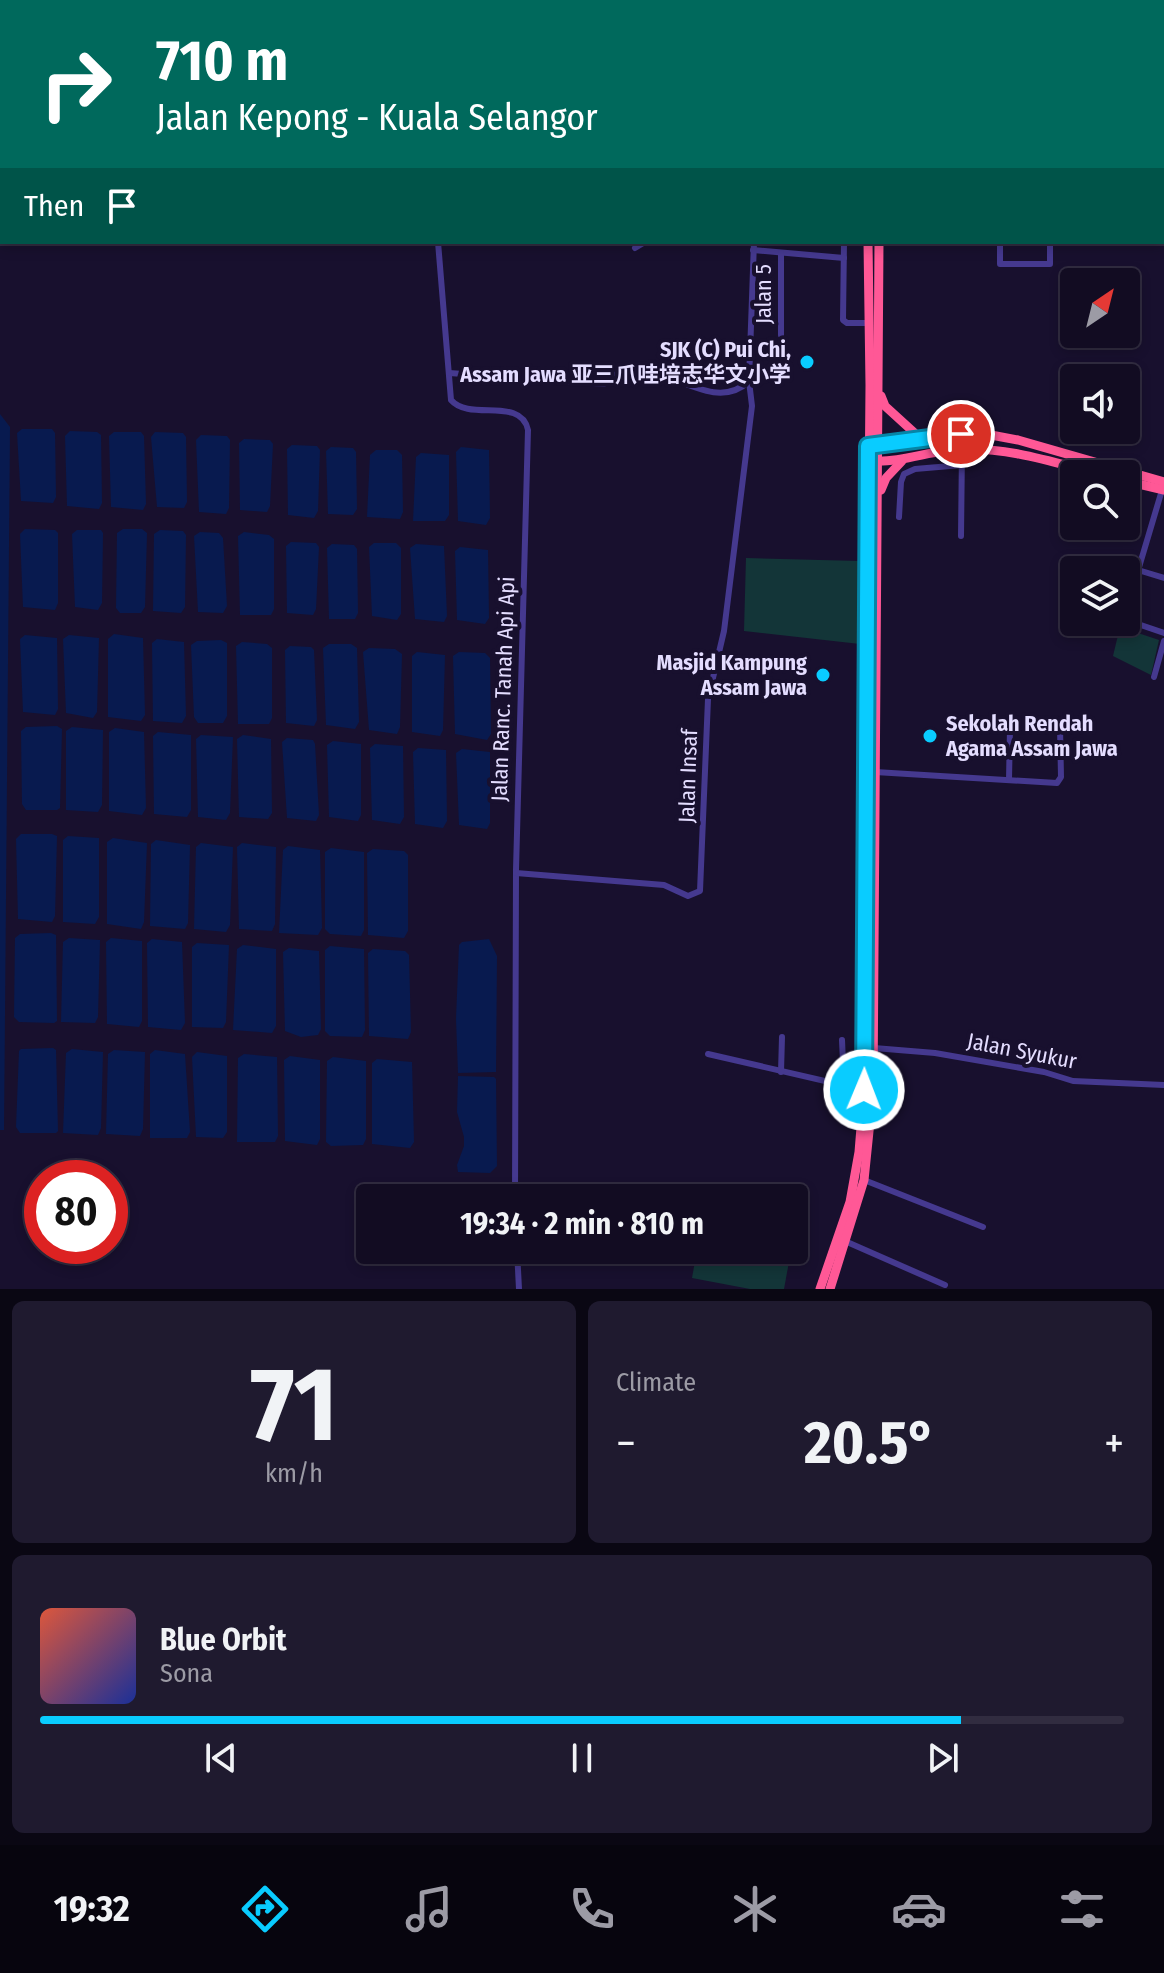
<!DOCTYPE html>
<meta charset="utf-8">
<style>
:root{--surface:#120c22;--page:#1f1a2f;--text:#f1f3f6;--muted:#9c9ba5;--line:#312c40;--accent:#09ccff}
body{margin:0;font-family:"Fira Sans Condensed","Noto Sans SC",sans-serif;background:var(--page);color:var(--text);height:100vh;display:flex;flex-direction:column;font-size:30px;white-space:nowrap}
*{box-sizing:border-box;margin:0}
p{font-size:26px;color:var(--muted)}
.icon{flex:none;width:44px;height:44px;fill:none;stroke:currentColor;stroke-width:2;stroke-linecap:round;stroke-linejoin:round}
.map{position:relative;height:1289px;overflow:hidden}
.drawer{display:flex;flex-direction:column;gap:12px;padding:12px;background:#0a0713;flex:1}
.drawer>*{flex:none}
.hud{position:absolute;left:0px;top:0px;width:1164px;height:244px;box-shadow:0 4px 12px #0003,0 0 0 2px var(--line);background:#00695c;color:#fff;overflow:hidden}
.needle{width:52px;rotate:35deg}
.tools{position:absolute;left:1060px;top:268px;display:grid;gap:16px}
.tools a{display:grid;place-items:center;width:80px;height:80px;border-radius:8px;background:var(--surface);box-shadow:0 4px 12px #0003,0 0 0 2px var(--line);font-size:40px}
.speed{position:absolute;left:24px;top:1160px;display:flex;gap:16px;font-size:40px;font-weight:700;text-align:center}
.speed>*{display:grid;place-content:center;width:104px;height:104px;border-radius:50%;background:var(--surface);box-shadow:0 4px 12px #0003,0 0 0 2px var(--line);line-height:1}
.speed .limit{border:12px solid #d22;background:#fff;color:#111}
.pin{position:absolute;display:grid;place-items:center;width:68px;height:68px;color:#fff;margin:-34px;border:4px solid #fff;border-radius:50%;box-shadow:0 2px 8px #0007}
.me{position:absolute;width:88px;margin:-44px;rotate:1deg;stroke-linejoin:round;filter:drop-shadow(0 0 6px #0008)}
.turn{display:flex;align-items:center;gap:28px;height:168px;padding:0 24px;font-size:36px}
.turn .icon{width:104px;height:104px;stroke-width:2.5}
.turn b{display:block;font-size:56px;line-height:68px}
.then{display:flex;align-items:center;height:76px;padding:0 24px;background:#0003;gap:16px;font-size:30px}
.big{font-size:60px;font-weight:700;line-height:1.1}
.drawer .widget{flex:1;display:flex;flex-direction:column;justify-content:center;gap:12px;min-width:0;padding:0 28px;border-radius:12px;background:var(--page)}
.drawer .dial{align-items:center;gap:0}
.dial b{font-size:104px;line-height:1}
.song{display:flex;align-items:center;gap:24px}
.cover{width:96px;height:96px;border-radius:12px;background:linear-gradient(135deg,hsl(10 70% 55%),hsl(230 70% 35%))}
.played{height:8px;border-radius:4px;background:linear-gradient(90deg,var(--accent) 85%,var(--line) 85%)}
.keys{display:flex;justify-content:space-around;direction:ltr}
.heat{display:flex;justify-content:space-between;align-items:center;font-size:44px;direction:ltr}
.drawer .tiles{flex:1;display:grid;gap:12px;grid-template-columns:1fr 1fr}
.widget:last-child{grid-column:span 2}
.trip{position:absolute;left:356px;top:1184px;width:452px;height:80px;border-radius:8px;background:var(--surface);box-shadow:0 4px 12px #0003,0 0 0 2px var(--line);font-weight:700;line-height:80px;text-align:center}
.dock{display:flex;height:128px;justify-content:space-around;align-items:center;background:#07050e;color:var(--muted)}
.dock .icon{width:56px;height:56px}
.dock .active{color:var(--accent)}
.dock b{font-size:36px;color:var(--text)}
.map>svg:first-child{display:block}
.green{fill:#133538}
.water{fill:#081a4f}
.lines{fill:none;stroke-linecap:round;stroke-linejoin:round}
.minor{stroke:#45398f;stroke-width:6}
.highway{stroke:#ff5896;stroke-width:9}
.route-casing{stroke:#0685a6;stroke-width:20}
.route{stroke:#09ccff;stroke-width:14}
.poi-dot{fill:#09ccff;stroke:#18102e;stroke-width:3}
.labels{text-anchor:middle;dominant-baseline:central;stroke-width:8;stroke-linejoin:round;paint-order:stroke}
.street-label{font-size:22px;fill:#e4ddff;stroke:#18102e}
.poi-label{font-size:22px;font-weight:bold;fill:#e4ddff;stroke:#18102e;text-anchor:end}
</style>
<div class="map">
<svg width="1164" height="1289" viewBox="0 0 1164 1289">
<rect width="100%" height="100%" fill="#18102e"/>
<g class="green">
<path d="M746 558 859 561 860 644 744 631Z"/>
<path d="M1120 627 1159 640 1151 675 1113 656Z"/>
<path d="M697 1250 791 1251 784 1289H750L692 1278Z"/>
</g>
<g class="water">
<path d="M0 414 10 427 4 1130H0Z"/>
<path d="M22 429H52L55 433 56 497 53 503 21 501 17 433Z"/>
<path d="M70 431 97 432 101 435 102 503 99 509 67 506 65 436Z"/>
<path d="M114 432H141L144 436 146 504 143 510 111 507 109 436Z"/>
<path d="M155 432 183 433 186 437 187 502 184 508 157 507 151 437Z"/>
<path d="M201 435 227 436 230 440 229 508 226 514 199 512 196 440Z"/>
<path d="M244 439 270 440 273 444 270 506 267 512 240 510 239 443Z"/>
<path d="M292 445 317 446 320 450 318 511 314 518 288 515 287 449Z"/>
<path d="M331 447 353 448 356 452 357 509 353 515 328 514 326 451Z"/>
<path d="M461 447 489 450 490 518 486 525 458 521 456 452Z"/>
<path d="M376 450H397L402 455 403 512 400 519 367 517 370 455Z"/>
<path d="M421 453 449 455V515L445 521H413L416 457Z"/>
<path d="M25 529 55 530 58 533V603L55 610 23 607 20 534Z"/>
<path d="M123 529H142L147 533 145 607 141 613H120L116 608 117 533Z"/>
<path d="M77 530H101L103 533 102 603 98 610 75 607 72 534Z"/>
<path d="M160 530 183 531 186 535 185 607 181 613 153 611 154 534Z"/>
<path d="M200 532 219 533 223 538 227 606 223 613 198 612 194 536Z"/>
<path d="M244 532 269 535 274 539V609L271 615H240L238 536Z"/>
<path d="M291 542 316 543 319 547 316 609 313 615 287 613 286 546Z"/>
<path d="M374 543H396L401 548V614L397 620 372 616 369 547Z"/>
<path d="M332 544 354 545 357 549 358 613 355 619H329L327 548Z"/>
<path d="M416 544 444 546 447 616 444 622 415 619 410 548Z"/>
<path d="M460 547 488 550 489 618 485 624 457 620 455 551Z"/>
<path d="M114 634 143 638 145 715 141 721 108 717V639Z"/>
<path d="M25 635 57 638 58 709 55 715 23 712 20 639Z"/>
<path d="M69 635 99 638 97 712 93 718 66 713 63 639Z"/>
<path d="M157 639 184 642 186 716 182 723 153 721 152 643Z"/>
<path d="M221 640 227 643V716L223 723H198L194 717 191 645 197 641Z"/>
<path d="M242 642 267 644 272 648V718L269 724H238L236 646Z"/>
<path d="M329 644H351L357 648 359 722 355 729 326 725 323 648Z"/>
<path d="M290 646 311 647 314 650 317 720 314 726 286 723 285 650Z"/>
<path d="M369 648 395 649 402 654 400 727 397 734 369 730 363 652Z"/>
<path d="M417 652 445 655 443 730 440 736 412 732V656Z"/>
<path d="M459 652 485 653 490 658 491 734 487 740 455 734 453 656Z"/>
<path d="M57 726 62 729 60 808 57 810H26L22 804 21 731 26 727Z"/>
<path d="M72 727 103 730 102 805 98 812 66 810V731Z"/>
<path d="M115 728 144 732 146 808 142 815 109 811V732Z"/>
<path d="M158 732 191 735V810L187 817 154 814 153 736Z"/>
<path d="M201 735 233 737 230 813 226 820 198 817 196 739Z"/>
<path d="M243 735 271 739 272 813 268 819 239 817 237 739Z"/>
<path d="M287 738 313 740 315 744 319 815 316 821 287 818 282 742Z"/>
<path d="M333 741 361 744V815L358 821 329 817 327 745Z"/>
<path d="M375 744 403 746 404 817 400 824 372 820 370 748Z"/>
<path d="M418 748 446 750 447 821 443 828 415 824 413 752Z"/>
<path d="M462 749 490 752V823L487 829 459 825 456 753Z"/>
<path d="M21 834H52L57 836 55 916 52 922 18 919 16 839Z"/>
<path d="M68 836 99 838V917L95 924 63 922V840Z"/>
<path d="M113 838 147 843 144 922 141 929 107 924V842Z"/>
<path d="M156 840 190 845 188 923 185 929 150 926 151 844Z"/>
<path d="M201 843 233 847 230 925 226 932 194 929 196 847Z"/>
<path d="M242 843 276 847 275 924 272 931 239 929 237 847Z"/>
<path d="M288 846 320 850 322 928 318 935 279 933 283 850Z"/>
<path d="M331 848 364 852V930L361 936 330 934 325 929V852Z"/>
<path d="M373 849 404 851 408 855V931L404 938 368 935 367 853Z"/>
<path d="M51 933 56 935 57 1021 54 1023 19 1022 14 1017 15 938 20 934Z"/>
<path d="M69 938 100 940 98 1017 95 1023 61 1022 63 942Z"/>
<path d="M111 938 142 941V1021L139 1027 107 1024 106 942Z"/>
<path d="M152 939 182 942 185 1023 181 1030 148 1027 147 943Z"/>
<path d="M489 939 497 956 496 1072 458 1073 456 1019 459 945 462 942Z"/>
<path d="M197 943 229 945 226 1022 223 1028 192 1027V947Z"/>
<path d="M243 945 276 949V1026L272 1033 233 1030 237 949Z"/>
<path d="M330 946 364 949 365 1030 362 1037 330 1036 325 1031V950Z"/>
<path d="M289 948 319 951 321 1029 318 1035 301 1037 285 1031 283 952Z"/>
<path d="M373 949 405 951 409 955 411 1032 408 1039 369 1036 368 953Z"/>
<path d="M53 1048 56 1050 58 1131 56 1133H20L16 1127 19 1051 21 1049Z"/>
<path d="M72 1049 103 1052 101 1128 98 1135 63 1133 66 1053Z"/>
<path d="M114 1050 145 1052 143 1129 140 1136 106 1134 108 1054Z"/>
<path d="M155 1050 185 1054 190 1132 187 1138H150V1054Z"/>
<path d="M197 1052 227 1056V1132L223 1138 196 1137 192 1057Z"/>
<path d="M244 1054 277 1057 278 1136 275 1142H237L238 1058Z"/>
<path d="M290 1056 320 1060V1139L317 1145 285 1141 284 1060Z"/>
<path d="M333 1057 366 1061V1139L363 1145 331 1146 326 1142 327 1061Z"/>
<path d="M377 1059 412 1062 414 1142 410 1148 372 1144V1063Z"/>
<path d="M458 1076 494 1077 496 1079 497 1166 490 1173 458 1172 457 1165 464 1146V1137L457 1112Z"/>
</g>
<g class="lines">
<g class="minor">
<path d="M417 0 418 2"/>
<path d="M438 242 451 400C470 422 521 396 528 430L516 870 515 1198"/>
<path d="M844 242 843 320 847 323H870"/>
<path d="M1000 242V264H1050V242"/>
<path d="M635 248 645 242"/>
<path d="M753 250 844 258"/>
<path d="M781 335V253"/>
<path d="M449 373 604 384C612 380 616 372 624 369 659 357 712 417 749 381"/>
<path d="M899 517 901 482 904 474 915 469 962 465"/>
<path d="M961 536 962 449"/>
<path d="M1138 570 1164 578"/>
<path d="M1126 611 1162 490"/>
<path d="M1126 620 1164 633"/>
<path d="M1154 677 1164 641"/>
<path d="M875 772 1057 783 1061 777 1060 727"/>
<path d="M1009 780 1010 728"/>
<path d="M516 873 664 885 688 896 700 891 708 699 724 631 752 406 749 381 754 242"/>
<path d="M842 1040 844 1085"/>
<path d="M874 1048 935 1053 1044 1072 1073 1081 1164 1085"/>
<path d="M708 1054 864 1090"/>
<path d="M781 1072 782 1037"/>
<path d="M864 1180 983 1227"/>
<path d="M847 1242 945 1285"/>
<path d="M517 1250 519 1289"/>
</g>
<g class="highway">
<path d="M865 0V2"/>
<path d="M874 0 875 2"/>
<path d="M881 396 885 406 919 437"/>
<path d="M876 445 919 437 991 435 1018 440 1164 482"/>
<path d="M872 461C904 463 933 449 965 449 1011 448 1055 463 1100 474"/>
<path d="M1126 481 1164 490"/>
<path d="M881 490 886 478 902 461"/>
<path d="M820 1289 850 1202 859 1152 864 1090 870 385 868 242"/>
<path d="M830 1289 864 1180 873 1092 879 242"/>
</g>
</g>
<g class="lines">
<g class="route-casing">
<path id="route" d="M864 1090 868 446 961 434"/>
</g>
<use href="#route" class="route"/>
</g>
<g class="poi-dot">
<circle cx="807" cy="362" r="8"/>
<circle cx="823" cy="675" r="8"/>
<circle cx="930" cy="736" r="8"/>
</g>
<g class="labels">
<g class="street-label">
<text transform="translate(763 294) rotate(-90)">Jalan 5</text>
<text transform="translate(503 689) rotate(-88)">Jalan Ranc. Tanah Api Api</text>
<text transform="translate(688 776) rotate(-88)">Jalan Insaf</text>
<text transform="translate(1022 1051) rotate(11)">Jalan Syukur</text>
</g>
<g class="poi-label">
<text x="791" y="349">SJK (C) Pui Chi,<tspan x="791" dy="25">Assam Jawa 亚三爪哇培志华文小学</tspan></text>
<text x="807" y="662">Masjid Kampung<tspan x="807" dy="25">Assam Jawa</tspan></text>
<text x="946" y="723" text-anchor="start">Sekolah Rendah<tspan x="946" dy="25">Agama Assam Jawa</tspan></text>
</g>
</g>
</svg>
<div class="tools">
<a><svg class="needle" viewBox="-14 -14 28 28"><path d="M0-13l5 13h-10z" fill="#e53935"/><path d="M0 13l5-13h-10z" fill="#9c9ba5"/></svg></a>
<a><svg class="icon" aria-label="sound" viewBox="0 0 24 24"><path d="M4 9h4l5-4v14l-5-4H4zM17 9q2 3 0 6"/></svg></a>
<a><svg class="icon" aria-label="search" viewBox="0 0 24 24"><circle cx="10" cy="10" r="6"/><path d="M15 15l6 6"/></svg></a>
<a><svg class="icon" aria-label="layers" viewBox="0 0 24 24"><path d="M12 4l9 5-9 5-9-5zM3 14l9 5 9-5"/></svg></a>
</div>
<div class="speed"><div class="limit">80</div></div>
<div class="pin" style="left:961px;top:434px;background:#d93025"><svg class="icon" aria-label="arrive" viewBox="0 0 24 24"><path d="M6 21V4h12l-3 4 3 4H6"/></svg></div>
<svg class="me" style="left:864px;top:1090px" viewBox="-20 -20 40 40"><circle r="17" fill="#09ccff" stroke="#fff" stroke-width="3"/><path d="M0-11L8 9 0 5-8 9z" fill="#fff"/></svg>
<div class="trip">19:34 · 2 min · 810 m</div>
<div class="hud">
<div class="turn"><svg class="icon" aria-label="right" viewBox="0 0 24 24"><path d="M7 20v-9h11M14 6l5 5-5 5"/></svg><div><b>710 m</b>Jalan Kepong - Kuala Selangor</div></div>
<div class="then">Then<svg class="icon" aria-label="arrive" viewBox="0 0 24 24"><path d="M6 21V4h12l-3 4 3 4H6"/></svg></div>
</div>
</div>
<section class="drawer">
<div class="tiles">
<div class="widget dial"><b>71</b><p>km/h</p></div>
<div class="widget"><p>Climate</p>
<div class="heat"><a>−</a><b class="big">20.5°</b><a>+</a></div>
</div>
<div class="widget">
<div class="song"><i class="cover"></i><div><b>Blue Orbit</b><p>Sona</p></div></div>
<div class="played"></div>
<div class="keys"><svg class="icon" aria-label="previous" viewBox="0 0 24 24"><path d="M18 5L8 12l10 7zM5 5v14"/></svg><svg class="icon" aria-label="pause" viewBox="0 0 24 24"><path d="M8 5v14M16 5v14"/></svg><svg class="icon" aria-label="next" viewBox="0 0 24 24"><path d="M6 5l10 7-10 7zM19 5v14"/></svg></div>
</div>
</div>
</section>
<nav class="dock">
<b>19:32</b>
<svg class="icon active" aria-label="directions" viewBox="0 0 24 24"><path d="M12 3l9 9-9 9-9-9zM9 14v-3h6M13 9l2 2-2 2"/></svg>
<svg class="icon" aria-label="music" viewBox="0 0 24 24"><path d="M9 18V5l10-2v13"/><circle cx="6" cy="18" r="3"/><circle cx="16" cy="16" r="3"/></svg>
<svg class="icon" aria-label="phone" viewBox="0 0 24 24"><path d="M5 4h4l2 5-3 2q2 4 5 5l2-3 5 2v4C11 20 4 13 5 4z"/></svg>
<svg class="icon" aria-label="climate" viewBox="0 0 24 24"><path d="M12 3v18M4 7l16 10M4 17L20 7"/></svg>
<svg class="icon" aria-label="car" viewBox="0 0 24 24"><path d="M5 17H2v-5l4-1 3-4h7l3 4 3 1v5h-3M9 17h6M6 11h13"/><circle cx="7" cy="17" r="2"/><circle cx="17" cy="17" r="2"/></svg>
<svg class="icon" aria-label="filters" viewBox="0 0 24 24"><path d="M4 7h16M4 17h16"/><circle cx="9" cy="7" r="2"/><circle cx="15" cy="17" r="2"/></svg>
</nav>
